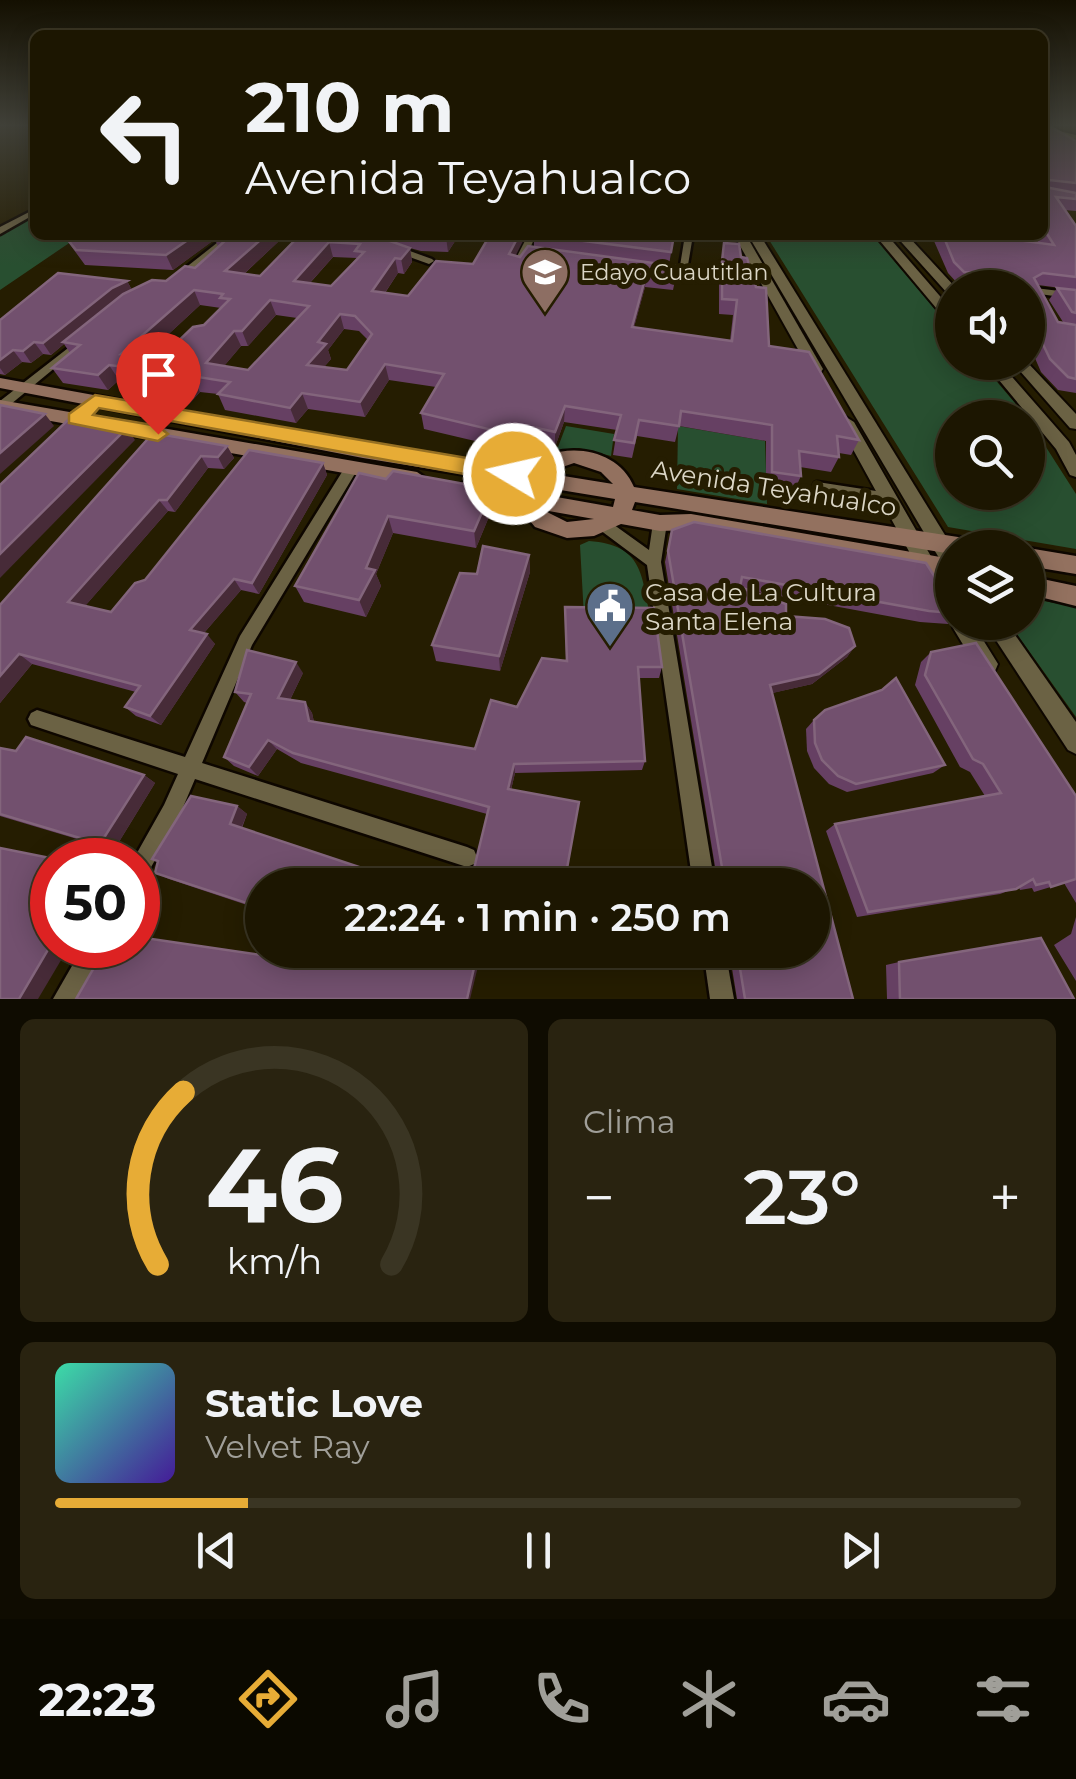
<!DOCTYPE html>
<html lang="es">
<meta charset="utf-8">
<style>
:root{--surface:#1c1601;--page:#292310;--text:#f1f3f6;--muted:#a09f99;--line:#3a3523;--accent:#e7ac36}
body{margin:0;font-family:Montserrat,sans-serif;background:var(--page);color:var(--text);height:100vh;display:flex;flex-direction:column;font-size:38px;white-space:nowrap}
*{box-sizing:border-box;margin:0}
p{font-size:32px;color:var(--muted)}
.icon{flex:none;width:55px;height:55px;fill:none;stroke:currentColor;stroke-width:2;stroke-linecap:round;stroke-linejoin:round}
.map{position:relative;height:999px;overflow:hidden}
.sheet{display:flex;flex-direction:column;gap:20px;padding:20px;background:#0f0c01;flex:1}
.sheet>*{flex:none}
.top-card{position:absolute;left:30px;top:30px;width:1018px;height:210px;border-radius:15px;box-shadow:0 5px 25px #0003,0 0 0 2px var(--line);background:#1c1601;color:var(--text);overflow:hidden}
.tools{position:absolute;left:935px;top:270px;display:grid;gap:20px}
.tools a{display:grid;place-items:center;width:110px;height:110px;border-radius:50%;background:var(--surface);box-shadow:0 5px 25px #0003,0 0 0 2px var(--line);font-size:50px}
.speed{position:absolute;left:30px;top:838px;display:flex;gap:20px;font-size:50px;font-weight:700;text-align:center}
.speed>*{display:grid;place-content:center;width:130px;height:130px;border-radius:50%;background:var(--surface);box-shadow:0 5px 25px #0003,0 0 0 2px var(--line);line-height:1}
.speed .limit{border:15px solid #d22;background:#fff;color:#111}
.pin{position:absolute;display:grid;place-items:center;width:85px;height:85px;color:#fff;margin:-102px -42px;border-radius:50% 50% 50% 0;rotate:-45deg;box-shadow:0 0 10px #0007}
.pin .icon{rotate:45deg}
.me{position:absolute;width:110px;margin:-55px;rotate:279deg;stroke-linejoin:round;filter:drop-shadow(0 0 8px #0008)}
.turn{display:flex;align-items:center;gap:35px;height:210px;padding:0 50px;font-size:45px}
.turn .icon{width:130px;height:130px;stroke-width:2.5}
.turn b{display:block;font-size:70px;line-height:85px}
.big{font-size:75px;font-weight:600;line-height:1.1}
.sheet .widget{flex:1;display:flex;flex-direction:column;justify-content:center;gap:15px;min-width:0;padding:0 35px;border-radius:15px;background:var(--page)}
.sheet .dial{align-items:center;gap:0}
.dial svg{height:260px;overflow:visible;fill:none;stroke:var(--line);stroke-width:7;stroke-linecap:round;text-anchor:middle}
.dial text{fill:var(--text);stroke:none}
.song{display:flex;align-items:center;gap:30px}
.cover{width:120px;height:120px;border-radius:15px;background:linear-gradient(135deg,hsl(160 70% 55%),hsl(260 70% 35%))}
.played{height:10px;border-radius:5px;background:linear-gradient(90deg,var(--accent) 20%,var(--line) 20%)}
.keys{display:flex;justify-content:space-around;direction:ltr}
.heat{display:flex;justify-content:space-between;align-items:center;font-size:55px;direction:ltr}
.sheet .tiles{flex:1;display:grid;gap:20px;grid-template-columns:1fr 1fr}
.widget:last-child{grid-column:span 2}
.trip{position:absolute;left:245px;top:868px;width:585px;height:100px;border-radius:50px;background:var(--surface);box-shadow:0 5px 25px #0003,0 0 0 2px var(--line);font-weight:600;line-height:100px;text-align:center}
.dock{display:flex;height:160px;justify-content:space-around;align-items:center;background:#0b0900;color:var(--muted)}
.dock .icon{width:70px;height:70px}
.dock .on{color:var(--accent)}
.dock b{font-size:45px;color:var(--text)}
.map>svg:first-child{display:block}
.green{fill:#284f30}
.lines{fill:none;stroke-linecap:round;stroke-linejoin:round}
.service-casing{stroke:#0e0700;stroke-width:11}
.minor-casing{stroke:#0e0700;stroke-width:5}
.tertiary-casing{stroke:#0e0700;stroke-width:4}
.secondary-casing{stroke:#0e0700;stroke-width:5}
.service{stroke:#6b6244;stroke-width:6}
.minor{fill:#6b6244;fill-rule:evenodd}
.tertiary{fill:#6b6244;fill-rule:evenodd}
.secondary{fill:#93715f;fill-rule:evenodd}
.wall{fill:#664063;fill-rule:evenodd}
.shaded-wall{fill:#472b38}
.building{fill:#72506e;stroke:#83657c;stroke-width:2.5;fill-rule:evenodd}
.route{fill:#e7ac36;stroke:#967023;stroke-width:2.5}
.labels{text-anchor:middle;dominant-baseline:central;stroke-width:10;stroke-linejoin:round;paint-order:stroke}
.far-poi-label{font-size:22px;fill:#dbd6c6;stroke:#251d01;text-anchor:start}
.street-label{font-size:25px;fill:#dbd6c6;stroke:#251d01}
.poi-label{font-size:25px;fill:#dbd6c6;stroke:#251d01;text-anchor:start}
</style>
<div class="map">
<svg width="1076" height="999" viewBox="0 0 1076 999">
<rect width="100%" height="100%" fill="#251d01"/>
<g class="green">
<path d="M35 211V235H81L0 290V232Z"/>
<path d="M766 235H872L952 329V362L981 363 1027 417 952 418V492H1028V419L1076 494V549L948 527Z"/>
<path d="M566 426 614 434 611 456 579 448 557 450 533 467 507 465 513 451 534 455 537 444 558 447Z"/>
<path d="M678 426 765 441 767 504 677 489Z"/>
<path d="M589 541C644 545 641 575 651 620L584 617 580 545Z"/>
<path d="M1028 598 1076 607V717L1009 623 1028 622Z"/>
</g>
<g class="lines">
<g class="service-casing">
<path id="service" d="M817 485 882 495"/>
</g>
<g class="minor-casing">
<g id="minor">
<path d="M1042 127 1076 135V139L1042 131Z"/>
<path d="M35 209V214L0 234V227Z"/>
<path d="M227 235H236L181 280H175V276Z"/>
<path d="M277 235H303L319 239 315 242 281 238Z"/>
<path d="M528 235H536L522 266 514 268 512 266Z"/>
<path d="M685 235H693L686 277 654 274 652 272 657 269 679 272Z"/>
<path d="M396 246 432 259 434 261 429 264 393 251 391 249Z"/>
<path d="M1035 288 1076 293V299L1032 293 1030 291Z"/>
<path d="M81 338 86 341 85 343 5 409 0 410V401Z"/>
<path d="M352 462 359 467 252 645 202 763 467 847 474 850 477 857 474 864 467 867 195 779 178 819 145 878 138 881V860H133L164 805 178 774 31 725 28 719 31 713 37 710 185 757 240 636 347 464Z"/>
<path d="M660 517 665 519 667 523 661 562 715 885H693L647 565 600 530 598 526 600 522H610L649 550 653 523 655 519Z"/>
<path d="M84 945H107L78 999H53Z"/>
<path d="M703 950H725L734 999H710Z"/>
</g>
</g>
<g class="tertiary-casing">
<g id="tertiary">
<path d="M734 235H746L823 369 821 372 816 373 809 369Z"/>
<path d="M748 235H760L953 548 952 570 945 568Z"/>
<path d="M875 235H887L952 310V322L947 321Z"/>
<path d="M895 235H907L956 288H952V295L948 294Z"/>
<path d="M984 362H999L1069 442 1076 455V477L1070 475 1056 449Z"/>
<path d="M1012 362H1027L1076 414V429L1070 428Z"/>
<path d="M846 417 854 422 952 593V622H972L998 664 995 671 987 674 979 671 953 628 951 619 945 617 838 422Z"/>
<path d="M984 622H1006L1076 722V754L1068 750Z"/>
</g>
</g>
<g class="secondary-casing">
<g id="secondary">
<path d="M0 378 363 444 524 470C555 439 617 445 634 487L971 539 979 542 981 548H952V554L635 502 632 510 660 515 691 514 952 559V577L691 530 660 531 621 524 594 536 567 538 535 527 517 505 465 495 455 488 465 481 515 489 517 483 363 458 0 388ZM574 463 601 472 613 484 545 473ZM536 486 615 499 613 507 534 493ZM543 510 594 519 567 522Z"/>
<path d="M0 400 417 472 427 479 417 486 0 412Z"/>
<path d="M1028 548 1076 556V574L1028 566Z"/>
<path d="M1028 576 1076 586V606L1028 594Z"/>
</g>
</g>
<use href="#service" class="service"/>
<use href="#minor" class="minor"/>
<use href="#tertiary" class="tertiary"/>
<use href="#secondary" class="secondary"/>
</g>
<g class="wall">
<path d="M1042 126 1076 141V211L1064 210 1076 226V393L1058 390 1041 372 1028 342V288H970L969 285 958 284 948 273 934 241 916 239 911 235H1015L1018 240 1039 243 1034 235H1042ZM1038 285 1068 289 1057 288 1049 300 1063 322H1058Z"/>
<path d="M63 235H277L279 241 244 274 260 276 339 235H459L448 252 421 251 410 248 412 262 404 274 398 273 385 293 408 296 473 264 516 256 520 257 534 247V235H674L669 265 676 276 673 290 645 287 634 327 730 341 733 315 719 314V276L724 243 741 257 769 346 859 440 851 455 839 453V457L831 472 800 467 801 476 794 491 766 487V441L679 426 675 442 637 436 632 458 613 455 617 430 564 422 555 447 537 444 534 455 424 429 421 413 436 387 389 380 365 417 308 409 296 423 225 410 218 394 200 392 189 404 172 400 164 386 119 380 108 390 63 383 52 368 70 353 64 344 51 355 43 354 31 363 22 362 5 375 0 374V320L127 281 132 290 166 281 195 268 218 247 215 239 173 270 85 265ZM333 257 357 258 331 286 310 283ZM200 305 221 308 204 325 164 355H146ZM276 315 297 318 248 370 224 366 241 346H248ZM344 329 359 331 368 340 347 370 324 367 331 359 328 350Z"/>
<path d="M153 433 227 446 234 458 224 469 208 468 175 512 168 511 85 606 111 612 145 580 323 463 327 475 259 594 241 590 204 633 215 644 161 725 136 716 125 707 136 692 32 664 0 703V605Z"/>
<path d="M359 473 493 507 476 548 393 533 376 574 381 586 366 617 304 602 295 586Z"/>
<path d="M672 530 952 604V619L948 624 920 622 752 591 786 616 855 646 847 657 812 684 772 693 853 999H737L729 950H812V885H718L665 562Z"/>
<path d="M529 555 530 572 500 671 436 661 432 645 477 574Z"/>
<path d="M565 607 662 667 659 678H639L645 761 642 770 515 773 511 790 487 814 301 763 277 749 258 776 234 766 224 757 247 703 244 702 235 692 303 673 290 700 305 702 312 713 314 722 475 749 566 661Z"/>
<path d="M931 652 1076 796V903L1064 883 1034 892 1032 888 1020 890 1019 887 1000 894 857 917 826 831 835 824 985 796 970 772 960 767 915 685 921 662Z"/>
<path d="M814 720 945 765 933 773 847 792 829 784 814 768 807 751 806 729Z"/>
<path d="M0 748 144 775 155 783 114 850 0 816Z"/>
<path d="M237 806 247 814 242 828 380 874 262 885V910L169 879 155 873 158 862 152 859Z"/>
<path d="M1076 917V981L1054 945 1071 934Z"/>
<path d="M899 962 1074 999H887L886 965Z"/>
</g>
<g class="shaded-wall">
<path d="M195 235H221L173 270 166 255Z"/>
<path d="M266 235H277L279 241 231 286 225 271Z"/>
<path d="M448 235H459L448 252 446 237Z"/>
<path d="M519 235H526L509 269V254Z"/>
<path d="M329 242 333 257 298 296 294 281Z"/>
<path d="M410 248 412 262 404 274 401 259Z"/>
<path d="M395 258 398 273 376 306 372 291Z"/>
<path d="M647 272 645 287 630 342 632 327Z"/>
<path d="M127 281 133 292 63 342 64 344 51 355 43 343 112 288Z"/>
<path d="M194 290 200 305 132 368 121 354Z"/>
<path d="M270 300 276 315 248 346 242 331Z"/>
<path d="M340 314 344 329 328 350 331 359 312 381 307 365 318 342Z"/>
<path d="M234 331 241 346 214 378 206 363Z"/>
<path d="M34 342 43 354 31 363 23 351Z"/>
<path d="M13 350 22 362 5 375 0 368V360Z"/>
<path d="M385 364 389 380 365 417 360 402Z"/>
<path d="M109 365 119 380 108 390 98 375Z"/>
<path d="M192 376 200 392 189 404 181 388Z"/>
<path d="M302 393 308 409 296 423 290 408Z"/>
<path d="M565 406 564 422 555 447V432Z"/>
<path d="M45 414 54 426 0 474V453Z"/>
<path d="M127 428 135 440 0 578V554Z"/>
<path d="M537 428V444L534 455V440Z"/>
<path d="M227 446 234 458 224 469 218 457Z"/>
<path d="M201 456 208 468 175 512 167 500Z"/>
<path d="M323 463 327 475 259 594 252 583Z"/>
<path d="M492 489 493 507 476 548 474 531Z"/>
<path d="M159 500 168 511 79 613 68 602Z"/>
<path d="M388 516 393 533 376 574 381 586 366 617 359 600 366 568Z"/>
<path d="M529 555 530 572 500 671 499 656Z"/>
<path d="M234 579 241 590 198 640 190 630Z"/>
<path d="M207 634 215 644 161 725 150 716Z"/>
<path d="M855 646 847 657 812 684 764 695 770 685Z"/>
<path d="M19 654 32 664 0 703V676Z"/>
<path d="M296 662 303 673 286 708 278 698Z"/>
<path d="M305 702 312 713 316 731 309 721Z"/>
<path d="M268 740 277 749 258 776 249 767Z"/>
<path d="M514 764 515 773 509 798 508 789Z"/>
<path d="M144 775 155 783 114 850 100 844Z"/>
<path d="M237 806 247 814 240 831 230 824Z"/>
<path d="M52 943V945H70L38 999H19Z"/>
<path d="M478 950H482L470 999H467Z"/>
</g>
<g class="building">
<path d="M1042 126H1049L1076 141V183L1049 180 1045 187 1076 193V199L1056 197 1076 226V277L1043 273 1034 278 1058 322 1076 325V379L1068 377 1050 359 1028 313V288H980L975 273 964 272 954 262 943 235H1015L1018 240 1054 245 1042 226Z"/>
<path d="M64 235H195L166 255 76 250Z"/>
<path d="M219 235H266L225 271 260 276 300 235H338L390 241 410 248 401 259 395 258 372 291 408 296 436 261 473 264 490 235H519L509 254 520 257 528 246 676 266V276L647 272 632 327 732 341 737 300 722 299V261L724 243 739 244 741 257 747 258 756 287 766 288 769 346 809 352 859 440 837 436 839 457 799 451 801 476 772 472V425L681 411 679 426 639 420 634 443 614 440 621 415 565 406 555 432 537 428 534 440 421 413 444 374 385 364 360 402 302 393 290 408 218 394 230 382 192 376 181 388 163 384 175 373 109 365 98 375 52 368 80 345 63 342 123 294 152 280 166 281 185 266 195 268 227 239 215 238ZM329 242 360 244 355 251 364 252 331 286 294 281ZM194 290 223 294 220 298 230 299 204 325 193 327 164 355 121 354ZM270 300 309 306 248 370 206 363 234 331H242ZM340 314 355 316 372 334 347 370 307 365 326 344 318 342Z"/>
<path d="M413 235H448L446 237Z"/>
<path d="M537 235H674L671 252Z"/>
<path d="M58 273 127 281 112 288 43 343 34 342 23 351 13 350 0 360V320Z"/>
<path d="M1057 288 1076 290V313L1072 312Z"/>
<path d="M0 405 45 414 0 453Z"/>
<path d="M70 418 127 428 0 554V485Z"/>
<path d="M153 433 227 446 218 457 201 456 167 500H159L68 602 111 612 135 583 145 580 249 450 323 463 252 583 234 579 190 630 207 634 150 716 125 707 140 686 19 654 0 676V605Z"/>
<path d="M393 471 492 489 474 531 388 516 366 568 375 570 359 600 295 586 359 473 386 479Z"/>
<path d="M694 522 926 563 952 604V613L929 611 742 577 740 587 786 604V616L825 619 849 628 855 646 819 674 770 685 853 999H745L737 950H812V885H725L668 551 672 530Z"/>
<path d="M483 546 529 555 499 656 432 645 460 573 477 574Z"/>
<path d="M565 607 654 608 662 667H638L645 761 514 764 508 789 579 802 564 885H470L489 807 293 753 268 740 249 767 224 757 251 694 235 692 247 650 296 662 278 698 305 702 309 721 475 749 491 700 517 707 542 658 567 661Z"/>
<path d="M976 643 1076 796V879L1051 887 1049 882 1036 885 1033 879 1016 889 868 912 835 824 1001 793 983 764 973 759 925 675 931 652Z"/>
<path d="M896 678 945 765 856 784 838 776 822 760 815 743 814 720 825 710 882 690Z"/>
<path d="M26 737 144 775 100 844 0 814V748L16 751Z"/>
<path d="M191 796 237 806 230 824 380 874 425 885H262V908L155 873 158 861 152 859Z"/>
<path d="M0 848 60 860H52V943L19 999H0Z"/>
<path d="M138 937 349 968 355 950H478L467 999H76L107 945H138Z"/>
<path d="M1041 938 1074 999H900L899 962Z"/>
</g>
<linearGradient id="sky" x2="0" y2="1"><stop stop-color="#141001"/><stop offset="0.47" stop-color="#404038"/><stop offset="1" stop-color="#404038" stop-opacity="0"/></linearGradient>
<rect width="1076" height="266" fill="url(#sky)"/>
<path class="route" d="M95 395 514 466 525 474 514 483 99 408 93 415 158 426 168 434 158 441 69 423V414Z"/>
<defs>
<g id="school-pin" transform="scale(2.5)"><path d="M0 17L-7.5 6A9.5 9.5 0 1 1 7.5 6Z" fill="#8d6e63" stroke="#251d01"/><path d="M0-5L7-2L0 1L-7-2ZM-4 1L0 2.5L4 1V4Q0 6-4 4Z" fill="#fff"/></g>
<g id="civic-pin" transform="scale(2.5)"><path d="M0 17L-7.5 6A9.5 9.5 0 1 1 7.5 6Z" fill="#5c6f8a" stroke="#251d01"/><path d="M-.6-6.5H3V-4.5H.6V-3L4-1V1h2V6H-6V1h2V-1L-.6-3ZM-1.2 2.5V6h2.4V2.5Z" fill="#fff"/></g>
</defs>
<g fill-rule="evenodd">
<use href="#school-pin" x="545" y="272"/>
<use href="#civic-pin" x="610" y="606"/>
</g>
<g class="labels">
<g class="far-poi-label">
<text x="580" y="272">Edayo Cuautitlan</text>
</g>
<g class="street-label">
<text transform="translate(774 488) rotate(9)">Avenida Teyahualco</text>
</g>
<g class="poi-label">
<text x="645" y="592">Casa de La Cultura<tspan x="645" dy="29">Santa Elena</tspan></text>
</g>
</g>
</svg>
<div class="tools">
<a><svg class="icon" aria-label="sound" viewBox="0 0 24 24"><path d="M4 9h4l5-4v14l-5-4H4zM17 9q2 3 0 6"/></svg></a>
<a><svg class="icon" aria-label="search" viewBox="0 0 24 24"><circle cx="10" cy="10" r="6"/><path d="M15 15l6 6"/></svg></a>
<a><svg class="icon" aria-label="layers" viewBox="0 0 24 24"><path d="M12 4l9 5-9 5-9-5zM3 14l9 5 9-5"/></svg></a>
</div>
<div class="speed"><div class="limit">50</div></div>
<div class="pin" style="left:158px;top:434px;background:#d93025"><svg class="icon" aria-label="arrive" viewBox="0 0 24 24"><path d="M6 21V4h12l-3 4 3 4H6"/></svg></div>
<svg class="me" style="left:514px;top:474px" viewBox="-20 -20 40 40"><circle r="17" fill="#e7ac36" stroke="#fff" stroke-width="3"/><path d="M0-11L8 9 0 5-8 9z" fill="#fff"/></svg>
<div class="trip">22:24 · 1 min · 250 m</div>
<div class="top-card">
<div class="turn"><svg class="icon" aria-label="left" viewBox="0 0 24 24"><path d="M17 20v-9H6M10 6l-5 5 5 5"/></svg><div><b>210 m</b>Avenida Teyahualco</div></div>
</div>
</div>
<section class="sheet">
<div class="tiles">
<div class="widget dial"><svg viewBox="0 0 100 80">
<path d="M14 69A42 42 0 1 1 86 69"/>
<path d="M14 69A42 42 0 0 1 22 16" stroke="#e7ac36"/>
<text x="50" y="56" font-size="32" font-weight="700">46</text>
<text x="50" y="72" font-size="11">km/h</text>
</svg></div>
<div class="widget"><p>Clima</p>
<div class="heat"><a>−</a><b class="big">23°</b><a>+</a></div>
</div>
<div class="widget">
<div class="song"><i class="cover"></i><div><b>Static Love</b><p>Velvet Ray</p></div></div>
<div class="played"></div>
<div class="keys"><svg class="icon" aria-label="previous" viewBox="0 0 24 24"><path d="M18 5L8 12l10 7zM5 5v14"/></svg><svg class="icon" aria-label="pause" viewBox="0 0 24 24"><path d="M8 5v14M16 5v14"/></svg><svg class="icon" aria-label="next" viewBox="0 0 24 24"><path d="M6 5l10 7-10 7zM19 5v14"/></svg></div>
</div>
</div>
</section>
<nav class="dock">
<b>22:23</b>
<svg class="icon on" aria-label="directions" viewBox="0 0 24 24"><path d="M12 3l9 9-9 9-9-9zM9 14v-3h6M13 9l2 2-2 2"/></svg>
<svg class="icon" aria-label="music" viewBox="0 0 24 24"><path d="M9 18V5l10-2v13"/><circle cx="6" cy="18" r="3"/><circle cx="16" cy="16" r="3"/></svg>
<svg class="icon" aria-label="phone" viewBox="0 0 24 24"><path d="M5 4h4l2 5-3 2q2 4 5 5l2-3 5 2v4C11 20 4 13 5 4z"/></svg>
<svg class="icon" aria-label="climate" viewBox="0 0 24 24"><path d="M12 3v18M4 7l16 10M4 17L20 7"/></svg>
<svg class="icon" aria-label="car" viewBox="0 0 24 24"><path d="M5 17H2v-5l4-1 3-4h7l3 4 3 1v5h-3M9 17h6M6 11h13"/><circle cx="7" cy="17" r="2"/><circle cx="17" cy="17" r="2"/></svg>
<svg class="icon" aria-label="filters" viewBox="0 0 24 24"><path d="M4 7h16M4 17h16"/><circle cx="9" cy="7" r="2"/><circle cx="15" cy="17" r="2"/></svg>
</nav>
